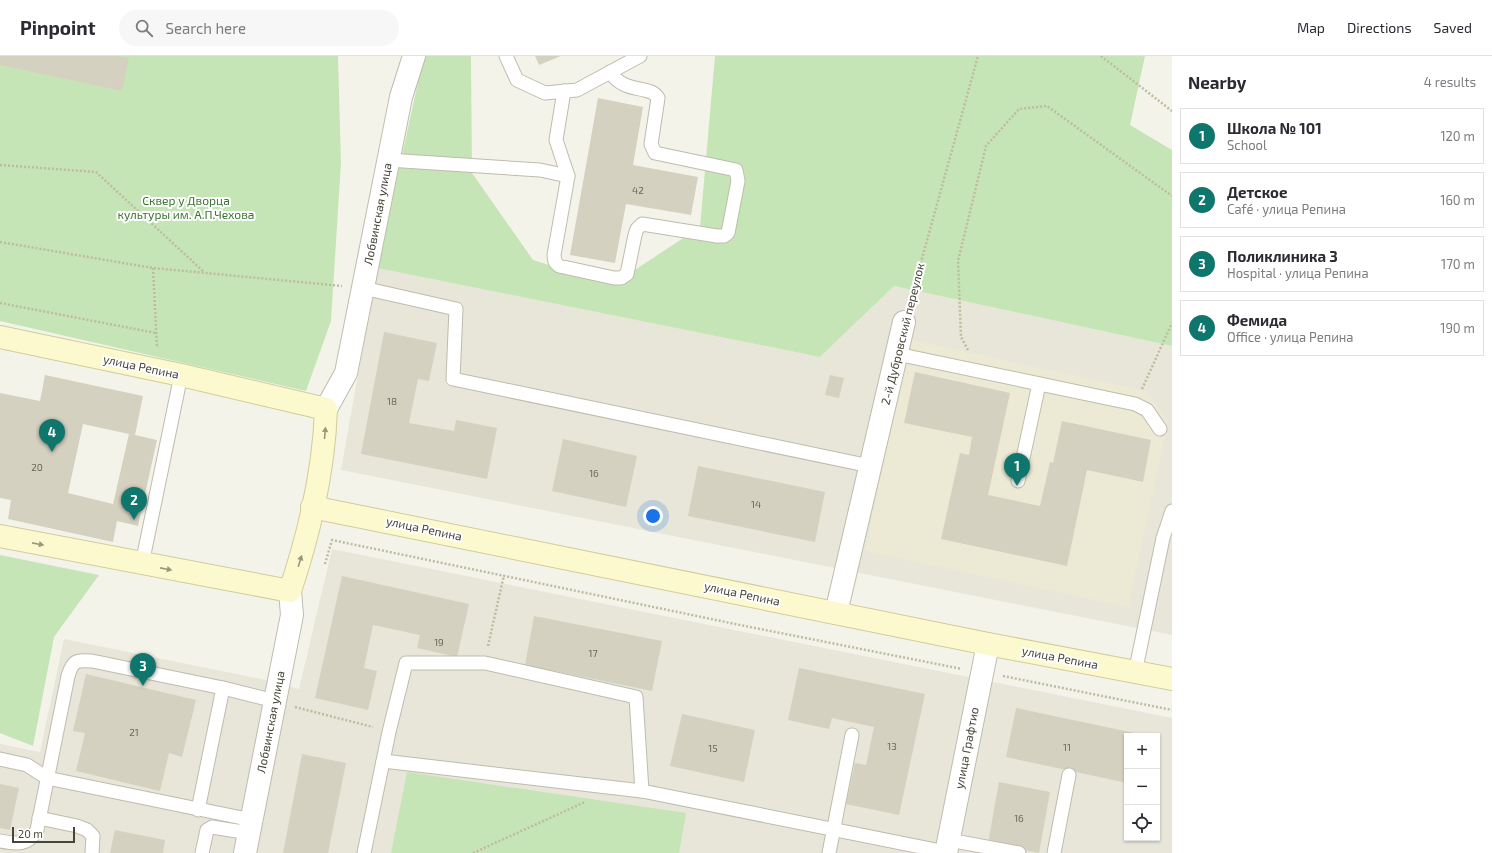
<!DOCTYPE html>
<meta charset="utf-8">
<style>
:root{--surface:#fff;--page:#f7f7f7;--text:#2b2b33;--muted:#7c7c81;--line:#e1e1e2;--accent:#0f766e}
body{margin:0;font-family:"Exo 2",sans-serif;background:var(--page);color:var(--text)}
.controls{position:absolute;right:12px;bottom:12px;display:grid;overflow:hidden;border-radius:0px;box-shadow:0 1px 3px #0004}
.controls button{width:36px;height:36px;display:grid;place-items:center;padding:0;border:0;border-bottom:1px solid var(--line);background:var(--surface);color:var(--text);font:20px sans-serif}
.scale{position:absolute;left:12px;bottom:10px;width:63px;box-sizing:border-box;padding-left:4px;border:2px solid #474539;border-top:0;font-size:11px;line-height:14px;white-space:nowrap;color:#474539;-webkit-text-stroke:3px #fff;paint-order:stroke}
.you{position:absolute;left:653px;top:460px;width:14px;height:14px;margin:-10px;border:3px solid #fff;border-radius:50%;background:#1a73e8;box-shadow:0 0 0 6px #1a73e833}
.badge{display:grid;place-items:center;width:26px;height:26px;border-radius:50%;background:var(--accent);color:#fff;font-size:13px;font-weight:700}
.pin{position:absolute;translate:-50% -33px;filter:drop-shadow(0 1px 2px #0008)}
.pin::after{content:'';position:absolute;top:21px;width:14px;height:12px;background:inherit;clip-path:polygon(0 0,100% 0,50% 100%)}
.list{margin:0;padding:0;list-style:none}
h2{display:flex;justify-content:space-between;align-items:center;height:52px;margin:0;padding:0 16px;font-size:17px}
h2 small{font-size:13px;font-weight:400;color:var(--muted)}
.list li{display:grid;grid-template-columns:26px 1fr auto;gap:12px;align-items:center;box-sizing:border-box;height:56px;margin:0 8px 8px;padding:0 8px;border:1px solid var(--line);border-radius:0px}
.list b{display:block;font-size:15px;white-space:nowrap}
.list p{margin:0;font-size:13px;white-space:nowrap;color:var(--muted)}
.list em{font-size:13px;font-style:normal;color:var(--muted)}
.icon{flex:none;width:22px;height:22px;fill:none;stroke:currentColor;stroke-width:2;stroke-linecap:round;stroke-linejoin:round}
.map{position:relative;flex:none;width:1172px;height:797px;overflow:hidden}
header{display:flex;align-items:center;gap:24px;box-sizing:border-box;height:56px;padding:0 20px;background:var(--surface);border-bottom:1px solid var(--line)}
header strong{font-size:19px}
nav{display:flex;gap:22px;margin-inline-start:auto;font-size:14px}
.search{width:280px;height:36px;background:var(--page);display:flex;align-items:center;gap:10px;box-sizing:border-box;padding:0 14px;border-radius:22px;color:var(--muted);font-size:15px}
main{display:flex}
aside{flex:1;background:var(--surface)}
.map>svg:first-child{display:block}
.residential{fill:#e7e6d9;fill-rule:evenodd}
.education{fill:#ecead5}
.green{fill:#c6e5b6}
.building{fill:#d5d1c0;fill-rule:evenodd}
.lines{fill:none;stroke-linecap:round;stroke-linejoin:round}
.lane-casing{stroke:#bfbcad;stroke-width:15}
.street-casing{stroke:#bfbcad;stroke-width:24}
.secondary-casing{stroke:#d0cd9d;stroke-width:24}
.path{stroke:#bfbb9f;stroke-width:2.5;stroke-dasharray:2 2;stroke-linecap:butt}
.lane{stroke:#fff;stroke-width:13}
.street{stroke:#fff;stroke-width:22}
.secondary{stroke:#fbf9cd;stroke-width:22}
.oneway{fill:#98967c}
.labels{text-anchor:middle;stroke-width:4;stroke-linejoin:round;paint-order:stroke}
.number-label{font-size:10px;fill:#6a685b}
.park-label{font-size:12px;fill:#3b7530;stroke:#fff}
.street-label{font-size:12px;fill:#474539;stroke:#fff}
</style>
<header>
<strong>Pinpoint</strong>
<div class="search"><svg class="icon" aria-label="search" viewBox="0 0 24 24"><circle cx="10" cy="10" r="6"/><path d="M15 15l6 6"/></svg>Search here</div>
<nav><a>Map</a><a>Directions</a><a>Saved</a></nav>
</header>
<main>
<div class="map">
<svg width="1172" height="797" viewBox="0 0 1172 797">
<rect width="100%" height="100%" fill="#f4f3ea"/>
<g class="residential">
<polygon points="377,212 820,301 894,230 1172,290 1172,579 341,414"/>
<path d="M332,493L1172,662V797H0V688L40,696L64,583L271,625L299,633ZM1127,680H1157V782H1127Z"/>
</g>
<polygon class="education" points="910,284 1146,335 1168,365 1128,551 865,495"/>
<g class="green">
<polygon points="0,0 338,0 341,107 331,265 306,335 0,265"/>
<polygon points="426,0 471,0 472,117 533,204 612,229 700,171 715,0 1145,0 1130,69 1172,94 1172,290 894,230 820,301 377,212 423,4"/>
<polygon points="0,499 99,519 54,581 33,690 0,677"/>
<polygon points="407,716 686,757 679,797 391,797"/>
</g>
<g class="building">
<polygon points="0,0 117,0 129,2 122,35 0,9"/>
<polygon points="535,0 561,0 539,9"/>
<polygon points="598,42 643,51 633,109 698,121 691,159 626,148 615,207 570,199"/>
<polygon points="384,276 437,287 429,325 418,323 409,367 454,375 456,364 497,372 487,423 361,398"/>
<polygon points="915,316 1010,337 988,439 1040,450 1050,406 1053,407 1062,365 1151,384 1143,426 1087,414 1067,510 941,483 960,397 969,399 972,381 904,367"/>
<path d="M45,319L143,340L135,379L157,384L138,470L117,465L113,486L8,463L11,444L0,442V337L40,345ZM83,368L129,378L113,448L68,437Z"/>
<polygon points="830,319 844,322 839,342 825,339"/>
<polygon points="563,383 637,400 626,451 552,435"/>
<polygon points="698,410 825,436 815,486 688,460"/>
<polygon points="342,520 469,548 457,601 417,592 420,579 373,569 364,612 377,615 368,654 315,642"/>
<polygon points="534,560 662,585 652,635 525,609"/>
<polygon points="799,612 925,638 899,759 846,748 855,707 866,709 874,671 832,662 829,673 788,664"/>
<polygon points="86,618 196,644 182,701 169,697 160,735 76,715 85,677 73,675"/>
<polygon points="1016,652 1144,679 1127,680 1127,727 1006,701"/>
<polygon points="682,658 755,674 744,726 670,710"/>
<polygon points="302,698 346,707 328,797 283,797"/>
<polygon points="999,726 1050,736 1039,797 988,787"/>
<polygon points="0,728 19,732 10,774 0,772"/>
<polygon points="115,774 165,784 163,797 110,797"/>
</g>
<g class="lines">
<defs>
<g id="lane">
<polyline points="506,0 517,24 545,37 577,34 640,0"/>
<path d="M564,35L556,84L568,120L554,199L555,206L559,210L614,222H621L627,218L635,179L637,173L642,168L717,180H724L728,177L738,125L736,114L655,97L651,88L658,42C650,28 625,39 610,16"/>
<polyline points="388,104 540,114 568,120"/>
<polyline points="363,232 456,253 453,323 870,410"/>
<polyline points="897,298 1135,348 1147,354 1160,373"/>
<polyline points="1018,425 1039,328"/>
<polyline points="142,508 181,319"/>
<polyline points="1135,617 1163,482 1172,455"/>
<polyline points="0,703 27,709 47,722 252,764"/>
<polyline points="383,705 642,735 946,796"/>
<polyline points="198,754 223,632"/>
<polyline points="39,762 77,770 87,774 93,780 92,797"/>
<polyline points="949,784 1019,797"/>
<path d="M0,785C16,788 28,790 37,774L68,620C73,604 76,604 92,605L223,632L275,645"/>
<polyline points="202,797 207,774 212,771 249,777"/>
<polyline points="364,797 389,676 406,607 485,607 636,641 642,735"/>
<polyline points="829,797 852,679"/>
<polyline points="1054,797 1069,719"/>
</g>
<g id="street">
<polyline points="326,353 346,317 401,41 414,0"/>
<polyline points="836,557 904,266"/>
<polyline points="245,797 292,559 290,535"/>
<polyline points="946,797 988,588"/>
</g>
<g id="secondary">
<path d="M0,281L181,319L326,353C324,414 309,478 290,535L0,480"/>
<polyline points="312,451 988,588 1172,623"/>
</g>
</defs>
<use href="#lane" class="lane-casing"/>
<use href="#street" class="street-casing"/>
<use href="#secondary" class="secondary-casing"/>
<g class="path">
<polyline points="1101,0 1172,55"/>
<polyline points="0,109 96,116 204,216"/>
<polyline points="0,186 153,212 342,230"/>
<polyline points="153,212 157,292"/>
<polyline points="910,246 978,0"/>
<polyline points="0,247 156,277"/>
<polyline points="968,294 961,281 958,205 986,90 1019,53 1047,50 1172,140"/>
<polyline points="1142,333 1172,267"/>
<polyline points="325,508 332,484 740,569 962,613"/>
<polyline points="488,590 504,519"/>
<polyline points="1003,620 1172,654"/>
<polyline points="295,651 373,671"/>
<polyline points="473,797 585,746"/>
</g>
<use href="#lane" class="lane"/>
<use href="#street" class="street"/>
<use href="#secondary" class="secondary"/>
</g>
<defs><path id="oneway-solid" d="M-6-.8H1V-3.2L6.5 0L1 3.2V.8H-6Z"/></defs>
<g class="oneway">
<use href="#oneway-solid" transform="translate(325 377) rotate(-85)"/>
<use href="#oneway-solid" transform="translate(38 488) rotate(11)"/>
<use href="#oneway-solid" transform="translate(300 505) rotate(-73)"/>
<use href="#oneway-solid" transform="translate(166 513) rotate(11)"/>
</g>
<g class="labels">
<g class="number-label">
<text x="638" y="138">42</text>
<text x="392" y="349">18</text>
<text x="37" y="415">20</text>
<text x="594" y="421">16</text>
<text x="756" y="452">14</text>
<text x="439" y="590">19</text>
<text x="593" y="601">17</text>
<text x="134" y="680">21</text>
<text x="892" y="694">13</text>
<text x="1067" y="695">11</text>
<text x="713" y="696">15</text>
<text x="1019" y="766">16</text>
</g>
<g class="park-label">
<text x="186" y="149">Сквер у Дворца<tspan x="186" dy="14">культуры им. А.П.Чехова</tspan></text>
</g>
<g class="street-label">
<text transform="translate(378 158) rotate(-79)" y="4">Лобвинская улица</text>
<text transform="translate(903 278) rotate(-76)" y="4">2-й Дубровский переулок</text>
<text transform="translate(141 311) rotate(12)" y="4">улица Репина</text>
<text transform="translate(424 473) rotate(12)" y="4">улица Репина</text>
<text transform="translate(742 538) rotate(12)" y="4">улица Репина</text>
<text transform="translate(1060 602) rotate(11)" y="4">улица Репина</text>
<text transform="translate(271 666) rotate(-79)" y="4">Лобвинская улица</text>
<text transform="translate(967 692) rotate(-79)" y="4">улица Графтио</text>
</g>
</g>
</svg>
<div class="controls">
<button>+</button>
<button>−</button>
<button><svg class="icon" aria-label="locate" viewBox="0 0 24 24"><circle cx="12" cy="12" r="6"/><path d="M12 2v4M12 18v4M2 12h4M18 12h4"/></svg></button>
</div>
<div class="scale">20 m</div>
<div class="you"></div>
<div class="pin badge" style="left:1017px;top:430px">1</div>
<div class="pin badge" style="left:134px;top:464px">2</div>
<div class="pin badge" style="left:143px;top:630px">3</div>
<div class="pin badge" style="left:52px;top:396px">4</div>
</div>
<aside>
<h2>Nearby<small>4 results</small></h2>
<ul class="list">
<li><span class="badge">1</span><div><b>Школа № 101</b><p>School</p></div><em>120 m</em></li>
<li><span class="badge">2</span><div><b>Детское</b><p>Café · улица Репина</p></div><em>160 m</em></li>
<li><span class="badge">3</span><div><b>Поликлиника 3</b><p>Hospital · улица Репина</p></div><em>170 m</em></li>
<li><span class="badge">4</span><div><b>Фемида</b><p>Office · улица Репина</p></div><em>190 m</em></li>
</ul>
</aside>
</main>
